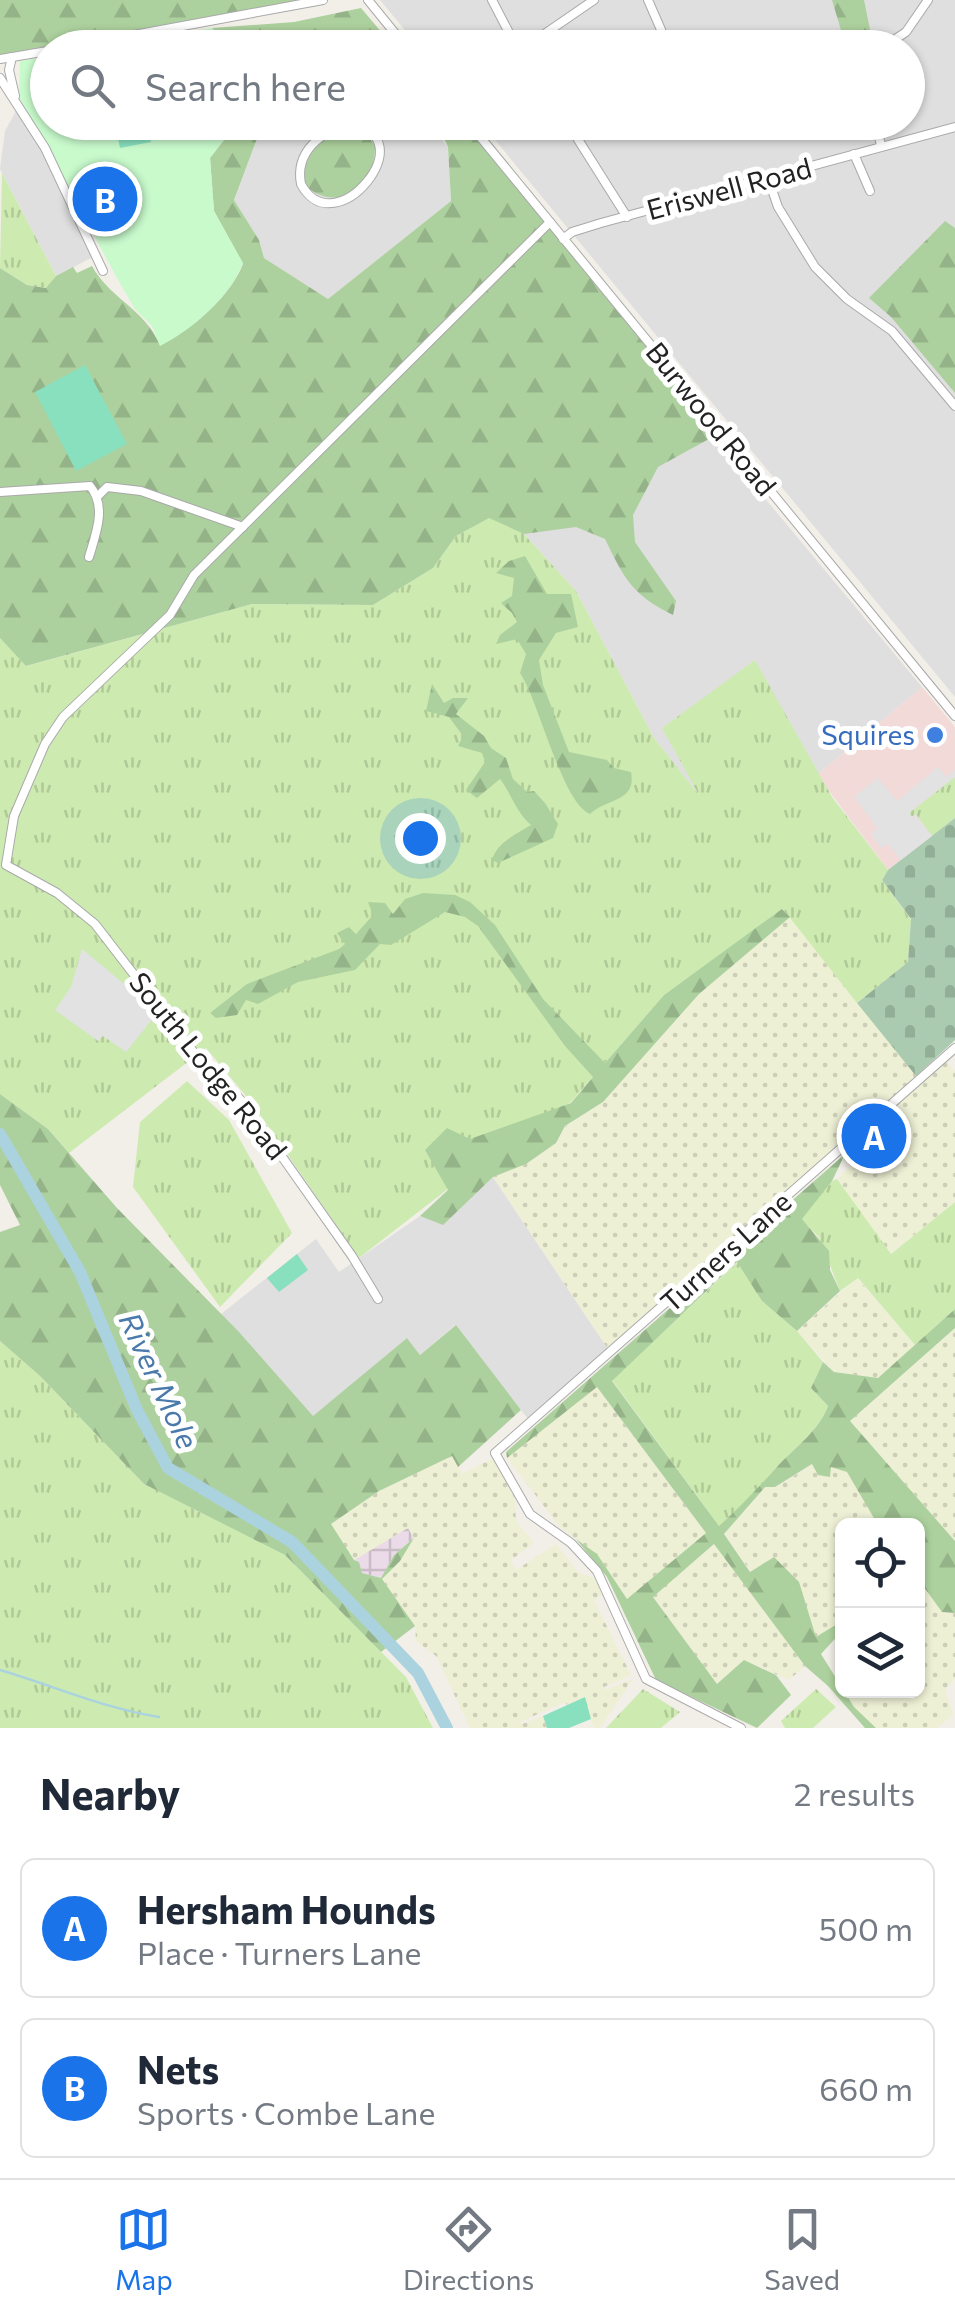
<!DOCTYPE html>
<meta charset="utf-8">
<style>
:root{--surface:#fff;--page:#f6f6f7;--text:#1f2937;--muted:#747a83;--line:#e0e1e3;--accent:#1a73e8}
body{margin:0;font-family:Commissioner,sans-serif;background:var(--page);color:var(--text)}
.controls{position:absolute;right:30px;bottom:30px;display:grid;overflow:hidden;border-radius:15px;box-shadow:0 2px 8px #0004}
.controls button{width:90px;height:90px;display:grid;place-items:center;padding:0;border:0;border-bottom:2px solid var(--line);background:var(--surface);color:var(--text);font:50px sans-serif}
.you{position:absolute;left:420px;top:838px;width:35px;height:35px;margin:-25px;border:8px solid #fff;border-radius:50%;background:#1a73e8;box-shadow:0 0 0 15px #1a73e833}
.badge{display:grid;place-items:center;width:65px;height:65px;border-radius:50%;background:var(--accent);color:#fff;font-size:32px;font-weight:700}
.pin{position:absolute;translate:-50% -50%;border:5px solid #fff;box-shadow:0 2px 10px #0006}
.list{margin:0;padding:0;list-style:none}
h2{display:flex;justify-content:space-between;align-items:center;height:130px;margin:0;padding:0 40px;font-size:42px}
h2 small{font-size:32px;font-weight:400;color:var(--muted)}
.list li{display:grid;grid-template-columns:65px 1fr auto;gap:30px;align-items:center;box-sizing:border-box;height:140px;margin:0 20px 20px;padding:0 20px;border:2px solid var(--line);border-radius:15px}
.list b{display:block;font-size:38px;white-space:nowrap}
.list p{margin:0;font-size:32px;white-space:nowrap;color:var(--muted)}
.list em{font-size:32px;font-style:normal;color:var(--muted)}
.icon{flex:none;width:55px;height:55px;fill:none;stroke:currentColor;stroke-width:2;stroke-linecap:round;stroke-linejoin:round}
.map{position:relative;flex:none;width:955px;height:1728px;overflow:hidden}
.search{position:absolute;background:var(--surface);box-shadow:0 2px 8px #0004;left:30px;right:30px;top:30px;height:110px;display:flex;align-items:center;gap:25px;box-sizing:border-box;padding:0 35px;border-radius:55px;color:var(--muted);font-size:38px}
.sheet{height:450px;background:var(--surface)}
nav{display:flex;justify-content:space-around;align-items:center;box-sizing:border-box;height:140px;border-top:2px solid var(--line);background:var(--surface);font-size:28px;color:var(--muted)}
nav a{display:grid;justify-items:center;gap:5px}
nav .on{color:var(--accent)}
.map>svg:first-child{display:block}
.residential{fill:#e0dfdf}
.commercial{fill:#f2dad9}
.industrial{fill:url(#industrial-grid)}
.farmland{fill:url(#farmland-dots)}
.grass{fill:url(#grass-tufts)}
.forest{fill:url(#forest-firs)}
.cemetery{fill:url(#cemetery-stones)}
.park{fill:#c8facc}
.pitch{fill:#88e0be}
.parking{fill:#e2e2e2}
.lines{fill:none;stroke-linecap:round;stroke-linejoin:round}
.stream{stroke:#aad3df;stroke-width:2.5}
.river{stroke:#aad3df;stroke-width:12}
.minor-casing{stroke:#a9a9a9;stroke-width:10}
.minor{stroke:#fff;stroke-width:8}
.shop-dot{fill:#3f7fe0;stroke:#fff;stroke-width:4}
.labels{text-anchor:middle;stroke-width:10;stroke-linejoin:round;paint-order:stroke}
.street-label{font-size:28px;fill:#222;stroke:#fff}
.shop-label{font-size:28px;fill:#366cbe;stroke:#fff;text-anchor:end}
.water-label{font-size:30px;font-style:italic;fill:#4a7aab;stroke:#fff}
</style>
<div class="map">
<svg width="955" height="1728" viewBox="0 0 955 1728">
<defs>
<pattern id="industrial-grid" width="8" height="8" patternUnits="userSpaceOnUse" patternTransform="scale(2.5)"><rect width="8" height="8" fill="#ebdbe8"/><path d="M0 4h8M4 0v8" fill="none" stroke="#c9bcc7"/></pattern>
<pattern id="farmland-dots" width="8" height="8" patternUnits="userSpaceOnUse" patternTransform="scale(2.5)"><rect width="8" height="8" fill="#eef0d5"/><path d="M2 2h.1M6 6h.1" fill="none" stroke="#ccceb7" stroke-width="1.8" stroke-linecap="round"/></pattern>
<pattern id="grass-tufts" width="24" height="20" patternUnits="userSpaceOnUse" patternTransform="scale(2.5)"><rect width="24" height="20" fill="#cdebb0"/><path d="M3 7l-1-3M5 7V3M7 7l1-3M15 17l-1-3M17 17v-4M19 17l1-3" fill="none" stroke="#b0c997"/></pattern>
<pattern id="forest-firs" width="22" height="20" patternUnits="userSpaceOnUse" patternTransform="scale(2.5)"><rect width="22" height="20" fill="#add19e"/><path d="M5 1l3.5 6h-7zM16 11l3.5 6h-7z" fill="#95b388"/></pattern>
<pattern id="cemetery-stones" width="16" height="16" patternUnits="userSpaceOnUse" patternTransform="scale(2.5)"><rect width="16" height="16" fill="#aacbaf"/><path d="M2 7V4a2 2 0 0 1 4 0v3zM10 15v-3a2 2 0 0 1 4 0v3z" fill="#92ae96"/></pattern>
</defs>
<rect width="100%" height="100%" fill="#f2efe9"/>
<g class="residential">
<polygon points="380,0 955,0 955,697 481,123 908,122 908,48 419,47"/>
<polygon points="16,111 45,155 93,257 56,276 0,169 5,131"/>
<polygon points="252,123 428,123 448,147 451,201 328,299 264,258 259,240 234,200 258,136"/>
<polygon points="713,436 922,687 817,775 705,803 654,738 576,591 524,534"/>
<polygon points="493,1177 608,1349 528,1419 455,1325 420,1355 407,1338 313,1417 221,1314 316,1239 339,1272 420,1216 443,1224"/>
</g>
<polygon class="commercial" points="922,687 955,727 955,818 888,870 817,775"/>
<polygon class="industrial" points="408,1527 414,1538 394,1555 381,1578 362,1573 359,1563 354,1560"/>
<g class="farmland">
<polygon points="790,917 916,1076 608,1349 493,1177 527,1163 556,1143 565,1127 603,1102 699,994"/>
<polygon points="946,1061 955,1071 955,1202 890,1254 837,1179 856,1161 858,1140"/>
<polygon points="857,1278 915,1345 878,1378 834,1372 797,1331"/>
<polygon points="955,1328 955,1541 850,1421"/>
<polygon points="597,1387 706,1533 627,1599 597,1555 560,1527 507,1458"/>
<polygon points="453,1455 462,1474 493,1458 515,1498 516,1521 534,1543 511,1560 516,1570 556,1544 578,1572 596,1579 602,1595 594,1600 631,1675 604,1687 604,1690 633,1679 600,1728 594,1728 584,1698 567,1705 565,1702 520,1722 522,1724 543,1716 547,1728 470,1728 436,1656 416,1641 415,1626 381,1578 414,1539 408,1528 354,1560 330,1524 379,1491"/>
<polygon points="813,1464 818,1475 830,1477 831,1466 848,1472 878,1525 842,1526 842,1621 816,1638 751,1572 724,1534 765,1487 776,1487"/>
<polygon points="715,1544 805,1666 789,1680 744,1660 717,1685 653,1596"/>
<polygon points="918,1579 942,1612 955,1613 955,1679 945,1689 953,1715 937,1728 876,1728 854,1707 844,1691 918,1690"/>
</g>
<g class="grass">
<polygon points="2,173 56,276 47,288 27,285 0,268"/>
<polygon points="489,517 524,534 576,591 654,738 699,795 662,728 755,660 832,797 888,870 882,880 911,920 908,962 857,1003 783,909 664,995 571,1102 533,1123 359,1258 251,1102 206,1048 69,1153 48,1129 0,1094 0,638 27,666 252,604 373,605 433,568 456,536"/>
<polygon points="955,777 955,818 932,836 916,814 911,817 909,813"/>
<polygon points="187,1081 229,1120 292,1233 220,1307 133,1187 140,1122"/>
<polygon points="837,1179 891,1254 955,1202 955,1309 915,1345 858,1278 840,1291 819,1237 801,1219 832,1181"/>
<path d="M738,1262L762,1301L797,1331L823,1362L811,1388L828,1406C819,1431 794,1448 776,1468C758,1489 740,1508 719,1526L612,1380Z"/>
<polygon points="0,1341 40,1376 144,1484 285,1555 406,1677 433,1728 0,1728"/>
<polygon points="643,1689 680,1712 661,1728 606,1728"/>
<polygon points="816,1689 836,1707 813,1728 785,1728 781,1721"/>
</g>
<g class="forest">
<polygon points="0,0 302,0 0,55"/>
<polygon points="832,0 864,0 873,44 846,47"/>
<polygon points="361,8 394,47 359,47 349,42 330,48 229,47 212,28 294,22"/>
<path d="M237,123H252L258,136L234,200L259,240L264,258L328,299L451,201L448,147L437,123H464L718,434L658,467L633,515L635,542L676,601L673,615C632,595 624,578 605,539L576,527L524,534L489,518L456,536L433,568L373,605L252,604L26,666L0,638V268L27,285L46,288L56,276L73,267L77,273L92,266C110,299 144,308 160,345C191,330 230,297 243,264L214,211L210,158Z"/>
<path d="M354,129L367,134L375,147C375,188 334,216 303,183C305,151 321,133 354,129Z"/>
<polygon points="945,221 955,228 955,393 891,317 869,298"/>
<path d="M525,556L547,594H571L578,627L556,633L539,660L543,685L569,752L607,760L614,768L631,772C637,802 607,798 590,814C562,803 539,701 520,673L526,654L517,639L496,644L500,635L517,622L512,613L501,603L512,596L514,578L496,573L509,561Z"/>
<path d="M432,684L444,703L453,698H468L456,714L484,736L491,748L506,758L513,779L527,792L534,791L545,803L558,824L553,838L498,863L492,860C497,842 517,834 531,825C516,812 512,795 500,779L477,798L466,790L485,762L482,753L458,746L463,736L449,717L426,711Z"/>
<polygon points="423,893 455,895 470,902 495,925 543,999 605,1063 664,995 782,909 790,917 699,994 603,1102 565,1126 556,1143 526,1164 493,1177 443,1225 420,1216 448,1190 425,1150 447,1128 470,1139 571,1103 593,1077 565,1046 478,926 465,917 445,912 391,945 380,944 355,970 298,982 258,1004 246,1000 237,1015 216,1018 210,1013 247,984 339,949 345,944 337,933 349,927 356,934 373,915 368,902 385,903 393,914 405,899"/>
<polygon points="0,1094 48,1129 117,1208 239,1332 313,1416 407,1338 420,1355 456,1325 521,1410 458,1467 452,1456 379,1491 331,1524 354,1560 359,1562 362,1573 381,1578 394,1555 414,1538 400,1561 382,1579 415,1626 381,1652 285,1555 144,1484 40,1376 0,1341 0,1232 20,1225 0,1185"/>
<path d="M845,1154L832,1181L802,1219L829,1251L830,1270L840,1291L797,1331L762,1301L737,1262L612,1381L719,1526C740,1507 758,1488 776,1468C794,1448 819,1431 828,1406L811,1388L823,1362L834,1372L878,1378L955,1309V1328L850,1421L955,1541V1613L942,1612L918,1579V1526L878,1525L847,1472L831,1467L830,1477L818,1475L812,1464L775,1487H765L724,1534L750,1572L774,1557L799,1582L816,1637L842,1621V1631L821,1654L854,1707L876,1728H865L828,1686L805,1666L714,1544L653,1597L717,1684L744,1660L776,1675L791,1695L757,1728L656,1680L607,1577L576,1539L597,1554L627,1599L706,1533L597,1387L507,1458L506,1452Z"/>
</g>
<polygon class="cemetery" points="955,818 955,1040 916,1076 857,1003 908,962 911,919 882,880 888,870"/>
<g class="park">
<polygon points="212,28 229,47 99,47"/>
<path d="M47,57L48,122L237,123L210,158L214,211L243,263C230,297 192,330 160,346L152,326L135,309L117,278L19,97L20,61Z"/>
</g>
<g class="pitch">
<polygon points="115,123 147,123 151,142 120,148"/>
<polygon points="85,365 127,444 76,471 35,392"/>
<polygon points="297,1254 308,1270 279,1292 267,1278"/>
<polygon points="585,1697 591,1719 569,1728 547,1728 543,1716"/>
</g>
<g class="parking">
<polygon points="938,767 946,777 955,769 955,777 909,813 912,817 915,814 932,836 901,860 888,844 881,848 871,834 877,828 854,797 878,778 897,801"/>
<polygon points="82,949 158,1012 126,1052 103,1036 98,1041 55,1010 71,987"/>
</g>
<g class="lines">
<path class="stream" d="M0,1670C54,1686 103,1708 159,1717"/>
<polyline class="river" points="0,1134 80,1272 137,1410 168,1468 292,1542 418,1673 447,1728"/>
<defs>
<g id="minor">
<polyline points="368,0 407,48"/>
<polyline points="492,0 517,48"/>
<polyline points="648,0 669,48"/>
<polyline points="64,48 323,0"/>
<polyline points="524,48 594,0"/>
<polyline points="882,48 906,32 928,0"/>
<polyline points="12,57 9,70 15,96"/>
<polyline points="0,59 48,51"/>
<polyline points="0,78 45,148 103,271"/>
<polyline points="468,122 955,716"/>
<polyline points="567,122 627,217"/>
<polyline points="876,122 881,146"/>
<path d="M350,126C427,133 335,248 301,184C295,153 320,130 350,126Z"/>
<polyline points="374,135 390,122"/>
<polyline points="854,154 870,191"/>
<polyline points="768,178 778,207 815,267 847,299 892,331 955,406"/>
<polyline points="563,239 572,232 601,223 955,127"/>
<path d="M0,492L90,486C107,507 96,533 89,557"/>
<polyline points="98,496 107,487 141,491 243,527"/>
<polyline points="378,1299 352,1256 247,1107 228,1086 209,1072 95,924 57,893 6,865 14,816 45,744 63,717 170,615 194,575 550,222"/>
<polyline points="741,1728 646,1679 597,1571 571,1543 530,1514 495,1453 955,1048"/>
</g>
</defs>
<use href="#minor" class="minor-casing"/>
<use href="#minor" class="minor"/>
</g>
<circle class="shop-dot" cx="935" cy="735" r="10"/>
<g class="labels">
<g class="street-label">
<text transform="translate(729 189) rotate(-15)" y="10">Eriswell Road</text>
<text transform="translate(711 419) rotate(51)" y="10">Burwood Road</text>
<text transform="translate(208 1066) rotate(51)" y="10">South Lodge Road</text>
<text transform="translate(726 1252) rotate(-42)" y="10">Turners Lane</text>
</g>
<g class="shop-label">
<text x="915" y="745">Squires</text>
</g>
<g class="water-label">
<text transform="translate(158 1381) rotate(65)" y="10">River Mole</text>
</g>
</g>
</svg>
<div class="controls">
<button><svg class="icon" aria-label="locate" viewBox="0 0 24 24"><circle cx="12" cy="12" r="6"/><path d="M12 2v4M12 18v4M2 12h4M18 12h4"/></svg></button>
<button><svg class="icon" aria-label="layers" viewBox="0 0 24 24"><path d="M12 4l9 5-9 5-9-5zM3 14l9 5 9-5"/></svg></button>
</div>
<div class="you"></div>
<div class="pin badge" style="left:874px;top:1136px">A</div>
<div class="pin badge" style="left:105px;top:199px">B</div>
<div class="search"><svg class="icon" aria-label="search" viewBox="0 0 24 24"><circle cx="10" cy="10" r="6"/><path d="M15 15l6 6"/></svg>Search here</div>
</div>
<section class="sheet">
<h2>Nearby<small>2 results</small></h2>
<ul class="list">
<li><span class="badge">A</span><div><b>Hersham Hounds</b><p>Place · Turners Lane</p></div><em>500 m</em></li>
<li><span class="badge">B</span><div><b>Nets</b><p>Sports · Combe Lane</p></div><em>660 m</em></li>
</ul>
</section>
<nav>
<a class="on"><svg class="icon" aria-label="map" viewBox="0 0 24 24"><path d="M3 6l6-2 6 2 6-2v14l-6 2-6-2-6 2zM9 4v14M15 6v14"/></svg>Map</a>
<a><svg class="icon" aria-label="directions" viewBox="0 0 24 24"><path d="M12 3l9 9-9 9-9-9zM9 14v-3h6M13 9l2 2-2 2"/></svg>Directions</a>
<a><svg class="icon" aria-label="saved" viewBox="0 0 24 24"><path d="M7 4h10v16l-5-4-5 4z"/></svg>Saved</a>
</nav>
